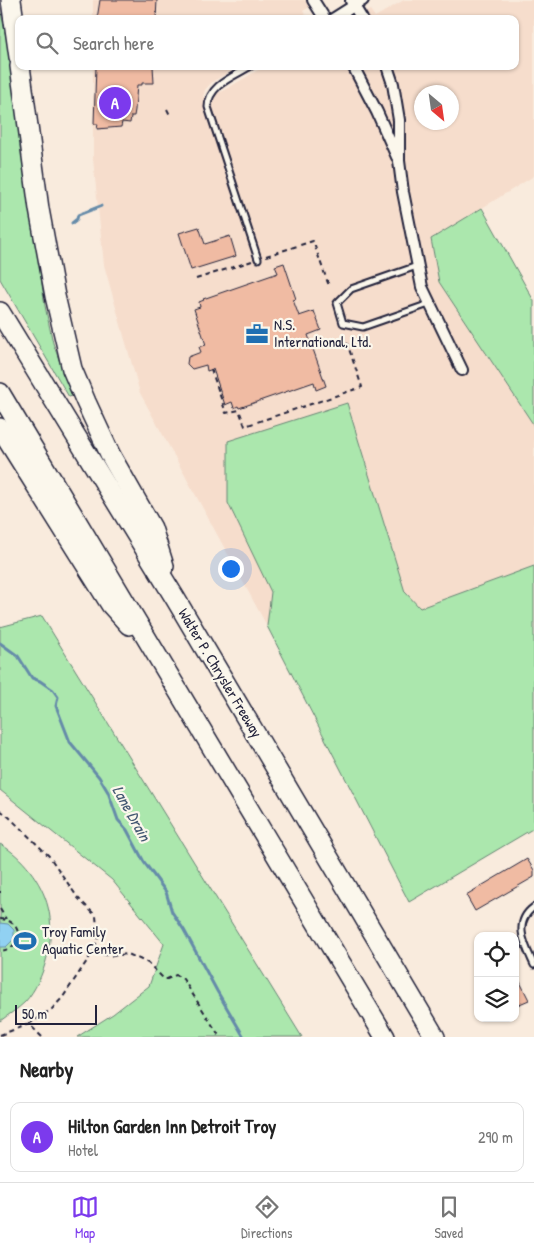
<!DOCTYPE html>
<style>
:root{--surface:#fff;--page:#f2f2f2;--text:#222;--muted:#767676;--line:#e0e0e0;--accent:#7c3aed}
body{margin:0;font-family:"Patrick Hand",sans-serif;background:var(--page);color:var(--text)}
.controls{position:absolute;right:15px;bottom:15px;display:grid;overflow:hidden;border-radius:10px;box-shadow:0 1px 4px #0004}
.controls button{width:45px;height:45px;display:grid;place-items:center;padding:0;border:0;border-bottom:1px solid var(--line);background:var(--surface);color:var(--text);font:25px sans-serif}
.compass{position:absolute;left:414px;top:85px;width:45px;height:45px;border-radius:50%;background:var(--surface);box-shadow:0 1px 4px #0004;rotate:151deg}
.scale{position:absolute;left:15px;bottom:12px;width:82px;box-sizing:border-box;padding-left:5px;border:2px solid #22223b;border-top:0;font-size:14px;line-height:18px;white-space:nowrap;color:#22223b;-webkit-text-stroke:4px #fbf7ec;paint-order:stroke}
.you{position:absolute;left:230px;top:568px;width:18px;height:18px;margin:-12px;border:4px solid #fff;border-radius:50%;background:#1a73e8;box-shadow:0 0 0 8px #1a73e833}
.badge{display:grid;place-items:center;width:32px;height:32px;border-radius:50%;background:var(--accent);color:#fff;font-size:16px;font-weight:700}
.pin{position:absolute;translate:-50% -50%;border:2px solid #fff;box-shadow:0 1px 5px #0006}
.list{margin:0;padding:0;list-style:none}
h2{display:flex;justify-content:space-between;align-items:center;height:65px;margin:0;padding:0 20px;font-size:21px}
h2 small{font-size:16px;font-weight:400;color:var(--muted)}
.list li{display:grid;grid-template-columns:32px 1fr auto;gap:15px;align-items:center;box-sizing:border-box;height:70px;margin:0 10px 10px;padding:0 10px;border:1px solid var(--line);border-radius:10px}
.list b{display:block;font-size:19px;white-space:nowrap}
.list p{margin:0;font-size:16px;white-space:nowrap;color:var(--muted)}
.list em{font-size:16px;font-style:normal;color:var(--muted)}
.icon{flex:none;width:28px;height:28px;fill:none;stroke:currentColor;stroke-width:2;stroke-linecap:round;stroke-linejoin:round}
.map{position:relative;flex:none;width:534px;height:1037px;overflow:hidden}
.search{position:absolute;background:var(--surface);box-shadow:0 1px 4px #0004;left:15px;right:15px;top:15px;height:55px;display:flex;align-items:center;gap:12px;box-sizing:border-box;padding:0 18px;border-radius:10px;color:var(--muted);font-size:19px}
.sheet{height:145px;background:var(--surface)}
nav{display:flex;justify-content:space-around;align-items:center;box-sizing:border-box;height:70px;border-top:1px solid var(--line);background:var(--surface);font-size:14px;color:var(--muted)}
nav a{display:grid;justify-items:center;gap:2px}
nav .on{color:var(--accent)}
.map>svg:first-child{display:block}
.built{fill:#f6ddcc;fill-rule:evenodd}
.green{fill:#abe7ad;stroke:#668474}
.water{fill:#91d1f2;stroke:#658ba9}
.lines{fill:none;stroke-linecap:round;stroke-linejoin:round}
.stream{stroke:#658ba9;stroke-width:3}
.building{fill:#f0bba3;stroke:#22223b}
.service-casing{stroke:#22223b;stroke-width:9}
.minor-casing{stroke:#22223b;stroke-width:14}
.motorway-casing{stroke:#22223b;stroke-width:22}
.path{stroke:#22223b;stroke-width:2;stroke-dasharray:5 4;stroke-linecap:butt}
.service{stroke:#fbf7ec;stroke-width:5}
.minor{stroke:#fbf7ec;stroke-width:10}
.motorway{stroke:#fbf7ec;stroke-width:19}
.labels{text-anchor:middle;stroke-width:4.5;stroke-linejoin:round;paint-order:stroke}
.poi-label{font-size:15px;fill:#22223b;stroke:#fbf7ec;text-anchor:start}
.street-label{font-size:15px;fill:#22223b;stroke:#fbf7ec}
.water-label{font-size:16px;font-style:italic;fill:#435772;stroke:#fbf7ec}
</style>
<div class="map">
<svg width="534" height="1037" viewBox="0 0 534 1037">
<rect width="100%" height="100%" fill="#f9ebdd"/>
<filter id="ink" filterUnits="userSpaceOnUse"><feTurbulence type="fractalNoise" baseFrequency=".02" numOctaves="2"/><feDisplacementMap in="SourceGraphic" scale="10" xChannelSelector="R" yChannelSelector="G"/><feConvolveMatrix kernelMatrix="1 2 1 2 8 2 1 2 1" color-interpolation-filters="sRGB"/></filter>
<g filter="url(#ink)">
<g class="built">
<polygon points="93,0 321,0 303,11 308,19 93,19"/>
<path d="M404,0H534V176L482,208L534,300V828L409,902L267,626L140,393L104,265L93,159V66H239L212,82L205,90L203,97L223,91L265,66H515V19H352L370,10L375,17ZM422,92H452V122H422Z"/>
</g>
<g class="green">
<polygon points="0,8 11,61 45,306 53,343 72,396 69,397 0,279"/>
<polygon points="482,208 534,301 534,428 533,424 439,282 431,239"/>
<polygon points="347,403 405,592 420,608 534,566 534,828 409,902 267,626 271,592 228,503 228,441"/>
<polygon points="42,616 302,1037 77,1037 113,1014 149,986 164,944 112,880 0,790 0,627"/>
<path d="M0,844C22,856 42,882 48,907C56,936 45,980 25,1002C18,1009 8,1015 0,1021Z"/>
</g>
<polygon class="water" points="0,923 8,924 14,930 14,939 6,947 0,947"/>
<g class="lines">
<g class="stream">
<polyline points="72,223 77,219 78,215 101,206"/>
<polyline points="0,643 18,656 32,678 40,681 53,690 58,697 56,706 70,742 99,777 108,792 118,820 127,830 144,862 166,892 172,912 184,930 217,991 244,1037"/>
</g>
</g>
<g class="building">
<polygon points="100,0 157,0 156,19 97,19"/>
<polygon points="96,66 153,66 154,83 142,83 142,85 137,85 135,110 134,116 131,116 130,123 122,122 121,127 97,129 98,124 94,124"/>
<polygon points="199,227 205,244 230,236 236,256 191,270 179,233"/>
<polygon points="284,263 296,299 293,300 299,316 314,311 321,330 308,335 326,386 316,390 314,382 239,408 238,406 234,408 232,402 225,405 213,369 207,371 206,365 192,369 187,364 188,357 201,352 199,347 206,345 194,309 200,307 199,302 204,300 203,299 278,273 275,266"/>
<polygon points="527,859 534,870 534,877 475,911 466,895"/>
<polygon points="515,972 529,1000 515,1006"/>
</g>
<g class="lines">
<defs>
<g id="service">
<path d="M251,66C235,76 208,85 208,107L258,259"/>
<polyline points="417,266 351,289 337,303 343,323 363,327 429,304"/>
<path d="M534,907C512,923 525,945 534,965"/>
</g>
<g id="minor">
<polyline points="313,0 325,19"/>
<polyline points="351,1 362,19"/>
<polyline points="333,19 363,0"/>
<polyline points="353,66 377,112 397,157"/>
<polyline points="387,66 393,84 399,120 399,161 403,192 422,287 462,370"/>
</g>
<g id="motorway">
<polyline points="11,0 19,57"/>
<polyline points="20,66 39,209 55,296 72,369 86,402 111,456 152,528 164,566"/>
<polyline points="0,312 175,598 435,1037"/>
<polyline points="0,393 385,1037"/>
<polyline points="0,428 111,605 129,625"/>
</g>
</defs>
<use href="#service" class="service-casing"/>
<use href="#minor" class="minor-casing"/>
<use href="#motorway" class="motorway-casing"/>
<g class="path">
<polyline points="167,109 170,115"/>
<polyline points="266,256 313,241 329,286"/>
<polyline points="196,279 252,261"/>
<polyline points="211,369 226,413 239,410 245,426 362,387 347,343"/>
<polyline points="0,810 9,817 49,856 78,898 96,916 98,938 93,952"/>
<polyline points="0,891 0,893"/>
<polyline points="0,909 6,919"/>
<path d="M0,919C24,920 24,949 0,951"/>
<polyline points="0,1035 29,1024"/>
<polyline points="42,1037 29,1024 52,1009 63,997 93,952 111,956 128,954 148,963 164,979 167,979 176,975 183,979 220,1037"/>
</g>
<use href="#service" class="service"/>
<use href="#minor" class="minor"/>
<use href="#motorway" class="motorway"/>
</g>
</g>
<defs>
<symbol id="office-bare" viewBox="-9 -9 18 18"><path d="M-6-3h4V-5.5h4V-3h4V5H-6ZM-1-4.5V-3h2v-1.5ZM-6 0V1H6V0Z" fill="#1f6fb2" stroke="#fbf7ec" stroke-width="2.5" paint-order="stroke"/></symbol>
<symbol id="stadium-bare" viewBox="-9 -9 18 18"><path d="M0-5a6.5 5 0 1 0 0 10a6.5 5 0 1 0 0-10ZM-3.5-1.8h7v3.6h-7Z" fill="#1f6fb2" stroke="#fbf7ec" stroke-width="2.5" paint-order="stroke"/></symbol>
</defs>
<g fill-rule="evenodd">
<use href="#office-bare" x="241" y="318" width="32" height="32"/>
<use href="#stadium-bare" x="9" y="925" width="32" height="32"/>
</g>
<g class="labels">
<g class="poi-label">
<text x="274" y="330">N.S.<tspan x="274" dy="17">International, Ltd.</tspan></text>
<text x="42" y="937">Troy Family<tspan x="42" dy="17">Aquatic Center</tspan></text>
</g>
<g class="street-label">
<text transform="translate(220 673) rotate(59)" y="5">Walter P. Chrysler Freeway</text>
</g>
<g class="water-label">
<text transform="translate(132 813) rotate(61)" y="6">Lane Drain</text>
</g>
</g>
</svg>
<div class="controls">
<button><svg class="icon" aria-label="locate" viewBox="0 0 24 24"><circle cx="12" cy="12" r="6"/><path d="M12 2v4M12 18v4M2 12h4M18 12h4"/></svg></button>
<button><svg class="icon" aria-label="layers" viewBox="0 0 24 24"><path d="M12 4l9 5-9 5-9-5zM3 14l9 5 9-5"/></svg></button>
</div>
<svg class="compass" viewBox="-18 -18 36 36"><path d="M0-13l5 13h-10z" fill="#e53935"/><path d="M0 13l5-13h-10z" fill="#767676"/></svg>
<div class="scale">50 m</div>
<div class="you"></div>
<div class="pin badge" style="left:115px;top:103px">A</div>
<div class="search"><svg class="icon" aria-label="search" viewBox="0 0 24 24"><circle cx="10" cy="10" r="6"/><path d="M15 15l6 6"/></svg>Search here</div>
</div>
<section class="sheet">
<h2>Nearby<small></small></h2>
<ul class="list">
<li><span class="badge">A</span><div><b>Hilton Garden Inn Detroit Troy</b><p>Hotel</p></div><em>290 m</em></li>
</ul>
</section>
<nav>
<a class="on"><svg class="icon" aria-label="map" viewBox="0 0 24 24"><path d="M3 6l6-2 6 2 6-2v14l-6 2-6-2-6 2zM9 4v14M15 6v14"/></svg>Map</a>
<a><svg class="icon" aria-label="directions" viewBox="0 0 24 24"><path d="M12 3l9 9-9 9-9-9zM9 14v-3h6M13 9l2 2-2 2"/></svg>Directions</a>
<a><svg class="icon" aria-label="saved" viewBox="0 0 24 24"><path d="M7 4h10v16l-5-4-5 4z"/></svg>Saved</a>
</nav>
